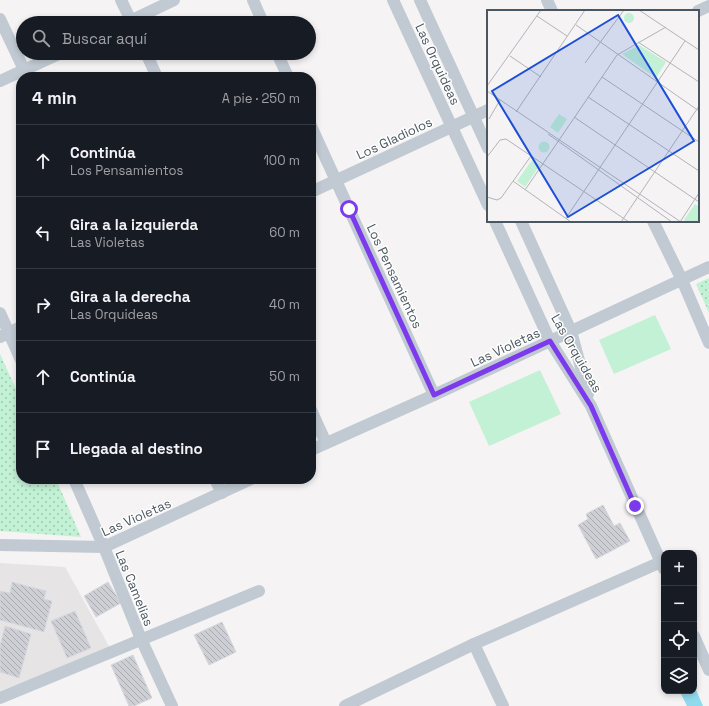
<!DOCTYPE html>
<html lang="es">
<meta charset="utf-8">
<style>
:root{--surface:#171b24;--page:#20242c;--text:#f1f3f6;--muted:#9ea1a6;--line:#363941}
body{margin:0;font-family:"Space Grotesk",sans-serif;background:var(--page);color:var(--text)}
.controls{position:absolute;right:12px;bottom:12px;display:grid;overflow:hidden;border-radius:8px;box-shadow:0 2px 6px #0003}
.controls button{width:36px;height:36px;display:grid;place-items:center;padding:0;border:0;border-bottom:1px solid var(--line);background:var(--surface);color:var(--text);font:20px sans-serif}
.stop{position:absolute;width:12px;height:12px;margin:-9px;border:3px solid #7c3aed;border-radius:50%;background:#fff}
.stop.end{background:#7c3aed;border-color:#fff;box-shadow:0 1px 4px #0008}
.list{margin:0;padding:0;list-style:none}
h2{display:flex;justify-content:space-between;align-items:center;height:52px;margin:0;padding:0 16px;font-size:17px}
h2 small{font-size:13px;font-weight:400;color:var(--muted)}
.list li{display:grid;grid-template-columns:26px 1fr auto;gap:12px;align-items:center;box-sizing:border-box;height:72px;padding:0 16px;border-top:1px solid var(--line)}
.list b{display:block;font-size:15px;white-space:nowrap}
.list p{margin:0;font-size:13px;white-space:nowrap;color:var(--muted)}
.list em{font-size:13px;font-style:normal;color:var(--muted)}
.icon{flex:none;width:22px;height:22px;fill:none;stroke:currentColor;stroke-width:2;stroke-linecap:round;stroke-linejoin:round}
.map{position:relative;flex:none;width:709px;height:706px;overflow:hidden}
.search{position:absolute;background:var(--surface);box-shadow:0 2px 6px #0003;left:16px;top:16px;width:300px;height:44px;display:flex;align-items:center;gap:10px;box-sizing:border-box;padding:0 14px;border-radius:22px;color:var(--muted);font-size:15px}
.panel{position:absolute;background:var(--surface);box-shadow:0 2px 6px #0003;left:16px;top:72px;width:300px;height:412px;border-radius:16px}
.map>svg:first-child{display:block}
.education{fill:#e6e4e5}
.park{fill:url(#park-dots)}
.pitch{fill:#c3f1d5}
.water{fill:#90daee}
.building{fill:url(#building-back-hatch);stroke:#d7d9de}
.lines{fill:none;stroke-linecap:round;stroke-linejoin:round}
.street{stroke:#c1cad2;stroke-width:12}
.route{stroke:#7c3aed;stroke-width:5}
.labels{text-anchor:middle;stroke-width:3;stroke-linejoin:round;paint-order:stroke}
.street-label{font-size:13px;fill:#4a5661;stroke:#fff}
.inset-road{fill:none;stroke:#b1b4b9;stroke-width:1}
.view{fill:#1d4ed8;fill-opacity:0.15;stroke:#1d4ed8;stroke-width:2}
.inset-edge{fill:none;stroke:#4a5661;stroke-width:2}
</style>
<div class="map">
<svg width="709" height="706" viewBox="0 0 709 706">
<defs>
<pattern id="park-dots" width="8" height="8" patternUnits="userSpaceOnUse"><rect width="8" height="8" fill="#c3f1d5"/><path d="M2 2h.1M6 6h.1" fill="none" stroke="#a0c6b0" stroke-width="1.8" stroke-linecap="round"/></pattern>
<pattern id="building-back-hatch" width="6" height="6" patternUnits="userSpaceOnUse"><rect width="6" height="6" fill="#cdcfd5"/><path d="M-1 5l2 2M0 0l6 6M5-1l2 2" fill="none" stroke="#a8abb0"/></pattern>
</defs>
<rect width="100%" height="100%" fill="#f5f3f3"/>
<polygon class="education" points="0,563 65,567 110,648 0,691"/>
<g class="park">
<polygon points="709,278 709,313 696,284"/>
<polygon points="0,354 21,400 21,479 56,479 81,537 0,531"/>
</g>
<g class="pitch">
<polygon points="655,315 671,349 614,374 599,340"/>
<polygon points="540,370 561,414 489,446 469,402"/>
</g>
<polygon class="water" points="694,685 703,706 687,706 680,692 678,691 694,691"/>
<g class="building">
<polygon points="603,505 614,526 620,523 630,541 596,559 578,525 588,519 586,514"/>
<polygon points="12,582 46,591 44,599 52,601 44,632 0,620 0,591 10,593"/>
<polygon points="108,582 121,603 96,617 84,596"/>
<polygon points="75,611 91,648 67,658 51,621"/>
<polygon points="222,622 236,652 209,665 194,635"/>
<polygon points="5,626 31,634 19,678 0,672 0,646"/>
<polygon points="133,655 152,698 134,706 129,706 111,665"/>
</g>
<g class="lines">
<g class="street">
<polyline points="121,0 132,23"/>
<polyline points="253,0 263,23"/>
<polyline points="393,0 488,205"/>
<polyline points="420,0 488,148"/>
<polyline points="547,0 552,11"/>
<polyline points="698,11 709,6"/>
<polyline points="0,19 27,76"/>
<polyline points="126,23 174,0"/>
<polyline points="146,53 157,77"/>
<polyline points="277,53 288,77"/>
<polyline points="0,81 61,53"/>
<polyline points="311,126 434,395"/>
<polyline points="311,192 488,110"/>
<polyline points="495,221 550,341 591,406 664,569"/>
<polyline points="521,221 571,331 588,394"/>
<polyline points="653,221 682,280 709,343"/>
<polyline points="0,313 21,360"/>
<polyline points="0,337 21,327"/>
<polyline points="311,410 326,443"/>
<polyline points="311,450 434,395 709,267"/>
<polyline points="74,479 104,547 141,639 172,706"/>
<polyline points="215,479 222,493"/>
<polyline points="0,545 104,547 251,479"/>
<polyline points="694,636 709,670"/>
<polyline points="474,644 503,706"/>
<polyline points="0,698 259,591"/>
<polyline points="345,706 474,644 661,562"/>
</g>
</g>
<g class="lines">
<polyline class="route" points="349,209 434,395 550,341 591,406 635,506"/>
</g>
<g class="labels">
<g class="street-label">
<text transform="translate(438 64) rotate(65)" y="5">Las Orquideas</text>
<text transform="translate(394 138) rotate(-25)" y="5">Los Gladiolos</text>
<text transform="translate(395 276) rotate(65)" y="5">Los Pensamientos</text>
<text transform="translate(505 347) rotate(-25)" y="5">Las Violetas</text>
<text transform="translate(577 353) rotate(60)" y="5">Las Orquideas</text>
<text transform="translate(136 517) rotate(-24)" y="5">Las Violetas</text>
<text transform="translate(135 588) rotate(68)" y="5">Las Camelias</text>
</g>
</g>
<g transform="translate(487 10)">
<rect width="212" height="212" fill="#f5f3f3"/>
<path d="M152,35L179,52L169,68L135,44ZM45,150L53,155L38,177L30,171ZM208,194L212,197V212H200L197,210Z" fill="#c3f1d5"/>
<path d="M137 8a5 5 0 1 1 10 0a5 5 0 1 1-10 0ZM72,104L80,109L71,123L63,117ZM51.5 137a5.5 5.5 0 1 1 11 0a5.5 5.5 0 1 1-11 0Z" fill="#c3f1d5"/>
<path class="inset-road" d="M152,0L212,40M50,6L80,26M89,15L212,101M151,32L212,72M23,46L54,67M98,53L137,0M115,67L212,132M0,76L54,0M0,81L194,212M101,87L212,161M29,102L98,0M87,107L212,192M2,109L13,90M61,124L185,212M0,147L13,130L19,129L142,212M26,171L84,212M38,180L130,45L179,17M0,187L10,190L14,188L44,146M79,208L198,31M134,212L212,96M193,212L212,183"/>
<path class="view" d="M131,5L207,131L81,207L5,81Z"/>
<rect width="212" height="212" class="inset-edge"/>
</g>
</svg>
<div class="controls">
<button>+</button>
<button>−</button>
<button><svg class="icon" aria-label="locate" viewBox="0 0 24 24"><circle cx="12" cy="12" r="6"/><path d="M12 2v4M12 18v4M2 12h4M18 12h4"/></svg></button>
<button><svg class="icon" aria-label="layers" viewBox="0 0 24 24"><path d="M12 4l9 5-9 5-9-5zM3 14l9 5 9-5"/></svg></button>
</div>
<div class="stop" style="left:349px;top:209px"></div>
<div class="stop end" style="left:635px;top:506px"></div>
<div class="search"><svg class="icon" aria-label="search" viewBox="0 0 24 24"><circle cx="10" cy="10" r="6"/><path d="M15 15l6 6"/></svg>Buscar aquí</div>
<section class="panel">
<h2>4 min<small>A pie · 250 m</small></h2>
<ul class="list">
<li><svg class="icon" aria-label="ahead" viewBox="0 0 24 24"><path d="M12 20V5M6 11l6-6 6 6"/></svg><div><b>Continúa</b><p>Los Pensamientos</p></div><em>100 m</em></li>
<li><svg class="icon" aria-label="left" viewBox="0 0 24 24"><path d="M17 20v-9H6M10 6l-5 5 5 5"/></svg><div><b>Gira a la izquierda</b><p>Las Violetas</p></div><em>60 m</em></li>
<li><svg class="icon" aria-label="right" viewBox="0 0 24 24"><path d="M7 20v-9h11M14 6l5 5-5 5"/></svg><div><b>Gira a la derecha</b><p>Las Orquideas</p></div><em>40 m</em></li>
<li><svg class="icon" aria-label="ahead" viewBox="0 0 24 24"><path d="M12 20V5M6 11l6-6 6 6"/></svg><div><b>Continúa</b></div><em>50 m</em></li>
<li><svg class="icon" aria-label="arrive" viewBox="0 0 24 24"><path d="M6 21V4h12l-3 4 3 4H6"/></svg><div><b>Llegada al destino</b></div></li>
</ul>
</section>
</div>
